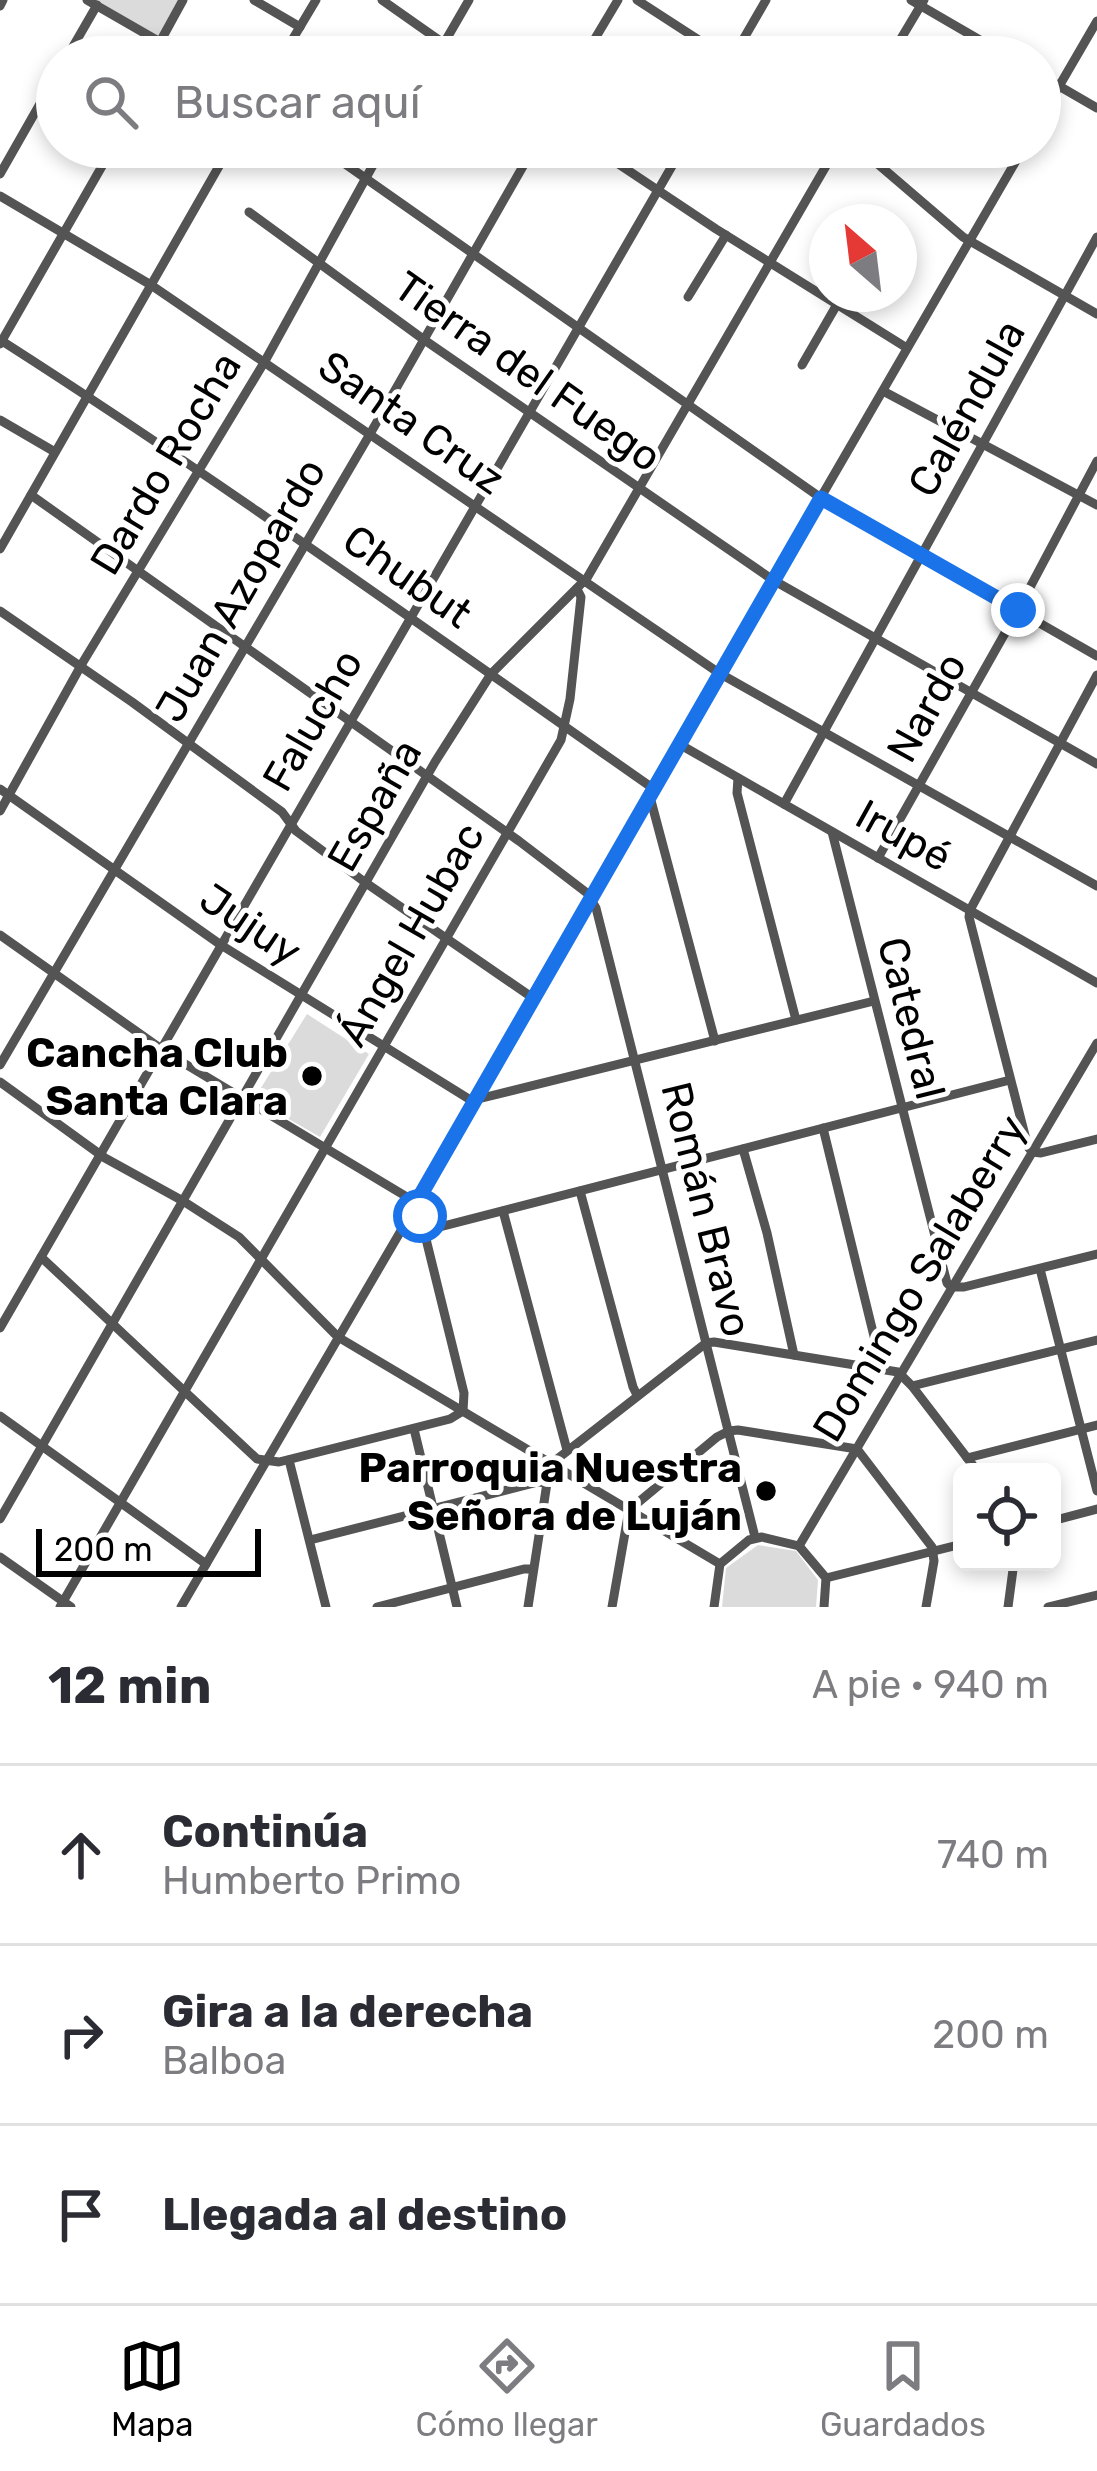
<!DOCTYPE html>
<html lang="es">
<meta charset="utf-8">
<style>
:root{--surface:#fff;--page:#f2f2f3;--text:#2b2b33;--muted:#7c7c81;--line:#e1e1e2;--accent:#000}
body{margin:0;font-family:Rubik,sans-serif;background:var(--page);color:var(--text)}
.controls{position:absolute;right:36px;bottom:36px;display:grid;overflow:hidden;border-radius:18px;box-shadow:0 6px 18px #0003}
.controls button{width:108px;height:108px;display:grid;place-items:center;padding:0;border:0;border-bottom:3px solid var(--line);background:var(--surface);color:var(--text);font:60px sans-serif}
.compass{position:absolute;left:809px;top:204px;width:108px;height:108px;border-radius:50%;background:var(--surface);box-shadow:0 6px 18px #0003;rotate:332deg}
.scale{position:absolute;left:36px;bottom:30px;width:225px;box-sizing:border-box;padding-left:12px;border:6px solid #000;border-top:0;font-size:33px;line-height:42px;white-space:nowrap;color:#000;-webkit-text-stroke:9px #fff;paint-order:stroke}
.stop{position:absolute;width:36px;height:36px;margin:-27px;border:9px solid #1a73e8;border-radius:50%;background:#fff}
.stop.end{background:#1a73e8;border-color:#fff;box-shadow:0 3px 12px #0008}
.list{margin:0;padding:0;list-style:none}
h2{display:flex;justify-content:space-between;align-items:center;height:156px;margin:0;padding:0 48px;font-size:51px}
h2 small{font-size:39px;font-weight:400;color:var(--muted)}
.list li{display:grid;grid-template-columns:78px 1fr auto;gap:36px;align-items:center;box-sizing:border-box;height:180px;padding:0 48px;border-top:3px solid var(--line)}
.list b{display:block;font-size:45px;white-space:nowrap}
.list p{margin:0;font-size:39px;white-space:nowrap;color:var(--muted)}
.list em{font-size:39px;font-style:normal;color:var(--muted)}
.icon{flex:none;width:66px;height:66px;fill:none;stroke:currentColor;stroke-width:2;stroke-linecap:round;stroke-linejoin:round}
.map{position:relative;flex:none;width:1097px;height:1607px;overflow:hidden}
.search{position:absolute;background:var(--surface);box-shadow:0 6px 18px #0003;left:36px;right:36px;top:36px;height:132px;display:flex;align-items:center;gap:30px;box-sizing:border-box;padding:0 42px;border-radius:66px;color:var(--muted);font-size:45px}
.sheet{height:696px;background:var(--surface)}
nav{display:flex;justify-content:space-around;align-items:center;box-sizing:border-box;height:168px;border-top:3px solid var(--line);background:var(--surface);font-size:33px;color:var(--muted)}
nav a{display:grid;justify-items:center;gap:6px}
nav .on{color:var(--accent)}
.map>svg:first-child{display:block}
.green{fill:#dbdbdb}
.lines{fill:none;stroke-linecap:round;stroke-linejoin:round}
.minor{stroke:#545454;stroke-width:9}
.route{stroke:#1a73e8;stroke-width:15}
.poi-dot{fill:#000;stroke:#fff;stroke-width:4.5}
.labels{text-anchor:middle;stroke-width:10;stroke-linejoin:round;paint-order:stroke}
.street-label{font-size:42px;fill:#000;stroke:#fff}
.poi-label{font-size:42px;font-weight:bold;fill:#000;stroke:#fff;text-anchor:end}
</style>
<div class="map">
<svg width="1097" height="1607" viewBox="0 0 1097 1607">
<rect width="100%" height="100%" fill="#fff"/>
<g class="green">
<polygon points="95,0 180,0 159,38"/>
<polygon points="307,1014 369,1054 320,1137 254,1099"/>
<polygon points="758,1545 796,1551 818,1580 816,1607 722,1607 726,1568"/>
</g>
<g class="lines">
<g class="minor">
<polyline points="87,0 186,57"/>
<polyline points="254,0 300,27"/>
<polyline points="382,0 463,57"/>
<polyline points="637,0 725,57"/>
<polyline points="911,0 1009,57"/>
<polyline points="0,6 3,0"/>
<polyline points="160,42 183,0"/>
<polyline points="67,57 97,5"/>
<polyline points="282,57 316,0"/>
<polyline points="436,57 469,0"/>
<polyline points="584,57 618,0"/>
<polyline points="733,57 766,0"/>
<polyline points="890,57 924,0"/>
<polyline points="1040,75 1097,108"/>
<polyline points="1040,119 1097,21"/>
<polyline points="321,147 821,498 1097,656"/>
<polyline points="593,147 716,229 907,348"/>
<polyline points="858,147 963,237 1097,314"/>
<polyline points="0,174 57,74"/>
<polyline points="0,196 151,285 719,673 1097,886"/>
<polyline points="249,212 423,339 773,580 1097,764"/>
<polyline points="688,297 726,235"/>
<path d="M2,341C224,483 438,638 654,789"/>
<polyline points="0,344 113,147"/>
<polyline points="802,365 843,294"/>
<polyline points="883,391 1097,505"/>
<polyline points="0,420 55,452"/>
<polyline points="31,495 519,841 587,893 596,908 755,1537"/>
<polyline points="0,549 230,147"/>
<polyline points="0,611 132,702 282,812 296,831 366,883 533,998"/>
<polyline points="1097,675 970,910 969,917 1028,1147 1032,1152 1041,1153 1097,1139"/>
<polyline points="679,744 1097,983"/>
<polyline points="738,778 737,793 796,1020"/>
<polyline points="0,789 221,945 469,1099 474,1100 874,1001"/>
<polyline points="650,797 715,1041"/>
<polyline points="784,804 1097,237"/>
<polyline points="0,811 83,662 265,361 383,147"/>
<polyline points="832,832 947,1283 951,1287 964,1287 1097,1254"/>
<polyline points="878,858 1018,610 1097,461"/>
<polyline points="0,935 167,1053 417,1203"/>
<polyline points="0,1065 370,434 534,147"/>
<polyline points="0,1082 105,1158 183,1201 239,1237 338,1337 720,1564"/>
<polyline points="823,1128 882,1369"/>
<polyline points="743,1149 767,1233 794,1355"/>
<polyline points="580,1191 633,1387 637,1395"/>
<polyline points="503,1211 567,1450"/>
<polyline points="424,1231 1010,1080"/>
<polyline points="41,1257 257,1459 279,1462 450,1419 463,1411 464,1393 424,1231 420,1216 413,1210"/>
<polyline points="1040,1269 1097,1491"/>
<polyline points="0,1328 683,147"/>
<polyline points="912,1386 1097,1340"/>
<polyline points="0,1416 206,1564"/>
<polyline points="414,1429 457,1607"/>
<polyline points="967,1458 1097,1425"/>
<polyline points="289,1460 326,1607"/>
<polyline points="0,1519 435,762 491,674 587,578 837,147"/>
<polyline points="1052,1521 1097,1509"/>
<polyline points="310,1540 538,1482 547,1483"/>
<polyline points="799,1546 1097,1043"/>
<polyline points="0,1557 71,1607"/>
<polyline points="826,1578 962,1544"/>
<polyline points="60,1607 561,740 570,699 581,597 577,589"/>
<polyline points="181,1607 416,1205 719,673 1024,147"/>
<polyline points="377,1607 524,1569 533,1569"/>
<polyline points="528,1607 547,1483 552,1463 706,1343 714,1342 898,1372 912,1386 978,1472"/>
<polyline points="612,1607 629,1510 717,1437 729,1431 738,1430 857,1449 932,1547 934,1561 926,1607"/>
<polyline points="714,1607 720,1564 749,1540 762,1537 799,1546 826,1578 824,1607"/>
<polyline points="1008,1607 1014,1562"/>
<polyline points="1048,1607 1097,1595"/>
</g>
</g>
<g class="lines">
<polyline class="route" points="420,1216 412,1210 821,498 1018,610"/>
</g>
<g class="poi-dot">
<circle cx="312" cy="1076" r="12"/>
<circle cx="766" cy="1491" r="12"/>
</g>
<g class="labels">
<g class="street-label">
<text transform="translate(528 371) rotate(35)" y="15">Tierra del Fuego</text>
<text transform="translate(966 408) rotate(-61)" y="15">Caléndula</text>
<text transform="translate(412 422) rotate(35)" y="15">Santa Cruz</text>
<text transform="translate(165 463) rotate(-59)" y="15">Dardo Rocha</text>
<text transform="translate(408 576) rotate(35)" y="15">Chubut</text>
<text transform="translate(240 590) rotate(-60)" y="15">Juan Azopardo</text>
<text transform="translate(926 707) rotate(-61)" y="15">Nardo</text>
<text transform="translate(312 720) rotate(-60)" y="15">Falucho</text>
<text transform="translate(374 805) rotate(-60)" y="15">España</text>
<text transform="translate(904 835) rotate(29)" y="15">Irupé</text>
<text transform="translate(251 924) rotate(34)" y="15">Jujuy</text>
<text transform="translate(410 934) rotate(-60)" y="15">Ángel Hubac</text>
<text transform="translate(912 1018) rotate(76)" y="15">Catedral</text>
<text transform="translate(707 1209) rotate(76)" y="15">Román Bravo</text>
<text transform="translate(919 1278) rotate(-59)" y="15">Domingo Salaberry</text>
</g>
<g class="poi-label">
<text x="288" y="1067">Cancha Club<tspan x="288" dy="48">Santa Clara</tspan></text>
<text x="742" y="1482">Parroquia Nuestra<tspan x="742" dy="48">Señora de Luján</tspan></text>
</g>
</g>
</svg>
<div class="controls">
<button><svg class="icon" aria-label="locate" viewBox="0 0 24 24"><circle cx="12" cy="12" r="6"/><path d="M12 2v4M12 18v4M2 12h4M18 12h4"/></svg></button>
</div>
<svg class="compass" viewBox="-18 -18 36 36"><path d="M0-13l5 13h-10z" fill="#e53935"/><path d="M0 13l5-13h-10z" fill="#7c7c81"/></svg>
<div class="scale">200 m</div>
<div class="stop" style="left:420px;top:1216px"></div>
<div class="stop end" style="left:1018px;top:610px"></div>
<div class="search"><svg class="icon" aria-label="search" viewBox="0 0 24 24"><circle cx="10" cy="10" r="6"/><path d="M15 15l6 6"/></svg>Buscar aquí</div>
</div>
<section class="sheet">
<h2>12 min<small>A pie · 940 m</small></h2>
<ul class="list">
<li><svg class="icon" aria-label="ahead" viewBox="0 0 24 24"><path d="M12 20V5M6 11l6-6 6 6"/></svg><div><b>Continúa</b><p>Humberto Primo</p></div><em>740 m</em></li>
<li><svg class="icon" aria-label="right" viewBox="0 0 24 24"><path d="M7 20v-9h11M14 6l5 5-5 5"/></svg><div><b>Gira a la derecha</b><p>Balboa</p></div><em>200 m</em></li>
<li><svg class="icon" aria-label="arrive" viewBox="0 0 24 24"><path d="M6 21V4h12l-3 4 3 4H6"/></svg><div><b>Llegada al destino</b></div></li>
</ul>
</section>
<nav>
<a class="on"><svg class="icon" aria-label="map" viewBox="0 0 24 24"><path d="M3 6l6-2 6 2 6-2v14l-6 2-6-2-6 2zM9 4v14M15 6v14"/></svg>Mapa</a>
<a><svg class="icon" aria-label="directions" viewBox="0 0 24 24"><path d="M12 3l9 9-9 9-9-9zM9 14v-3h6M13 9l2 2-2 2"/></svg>Cómo llegar</a>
<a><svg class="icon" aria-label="saved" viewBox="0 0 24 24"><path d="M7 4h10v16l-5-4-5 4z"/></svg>Guardados</a>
</nav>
